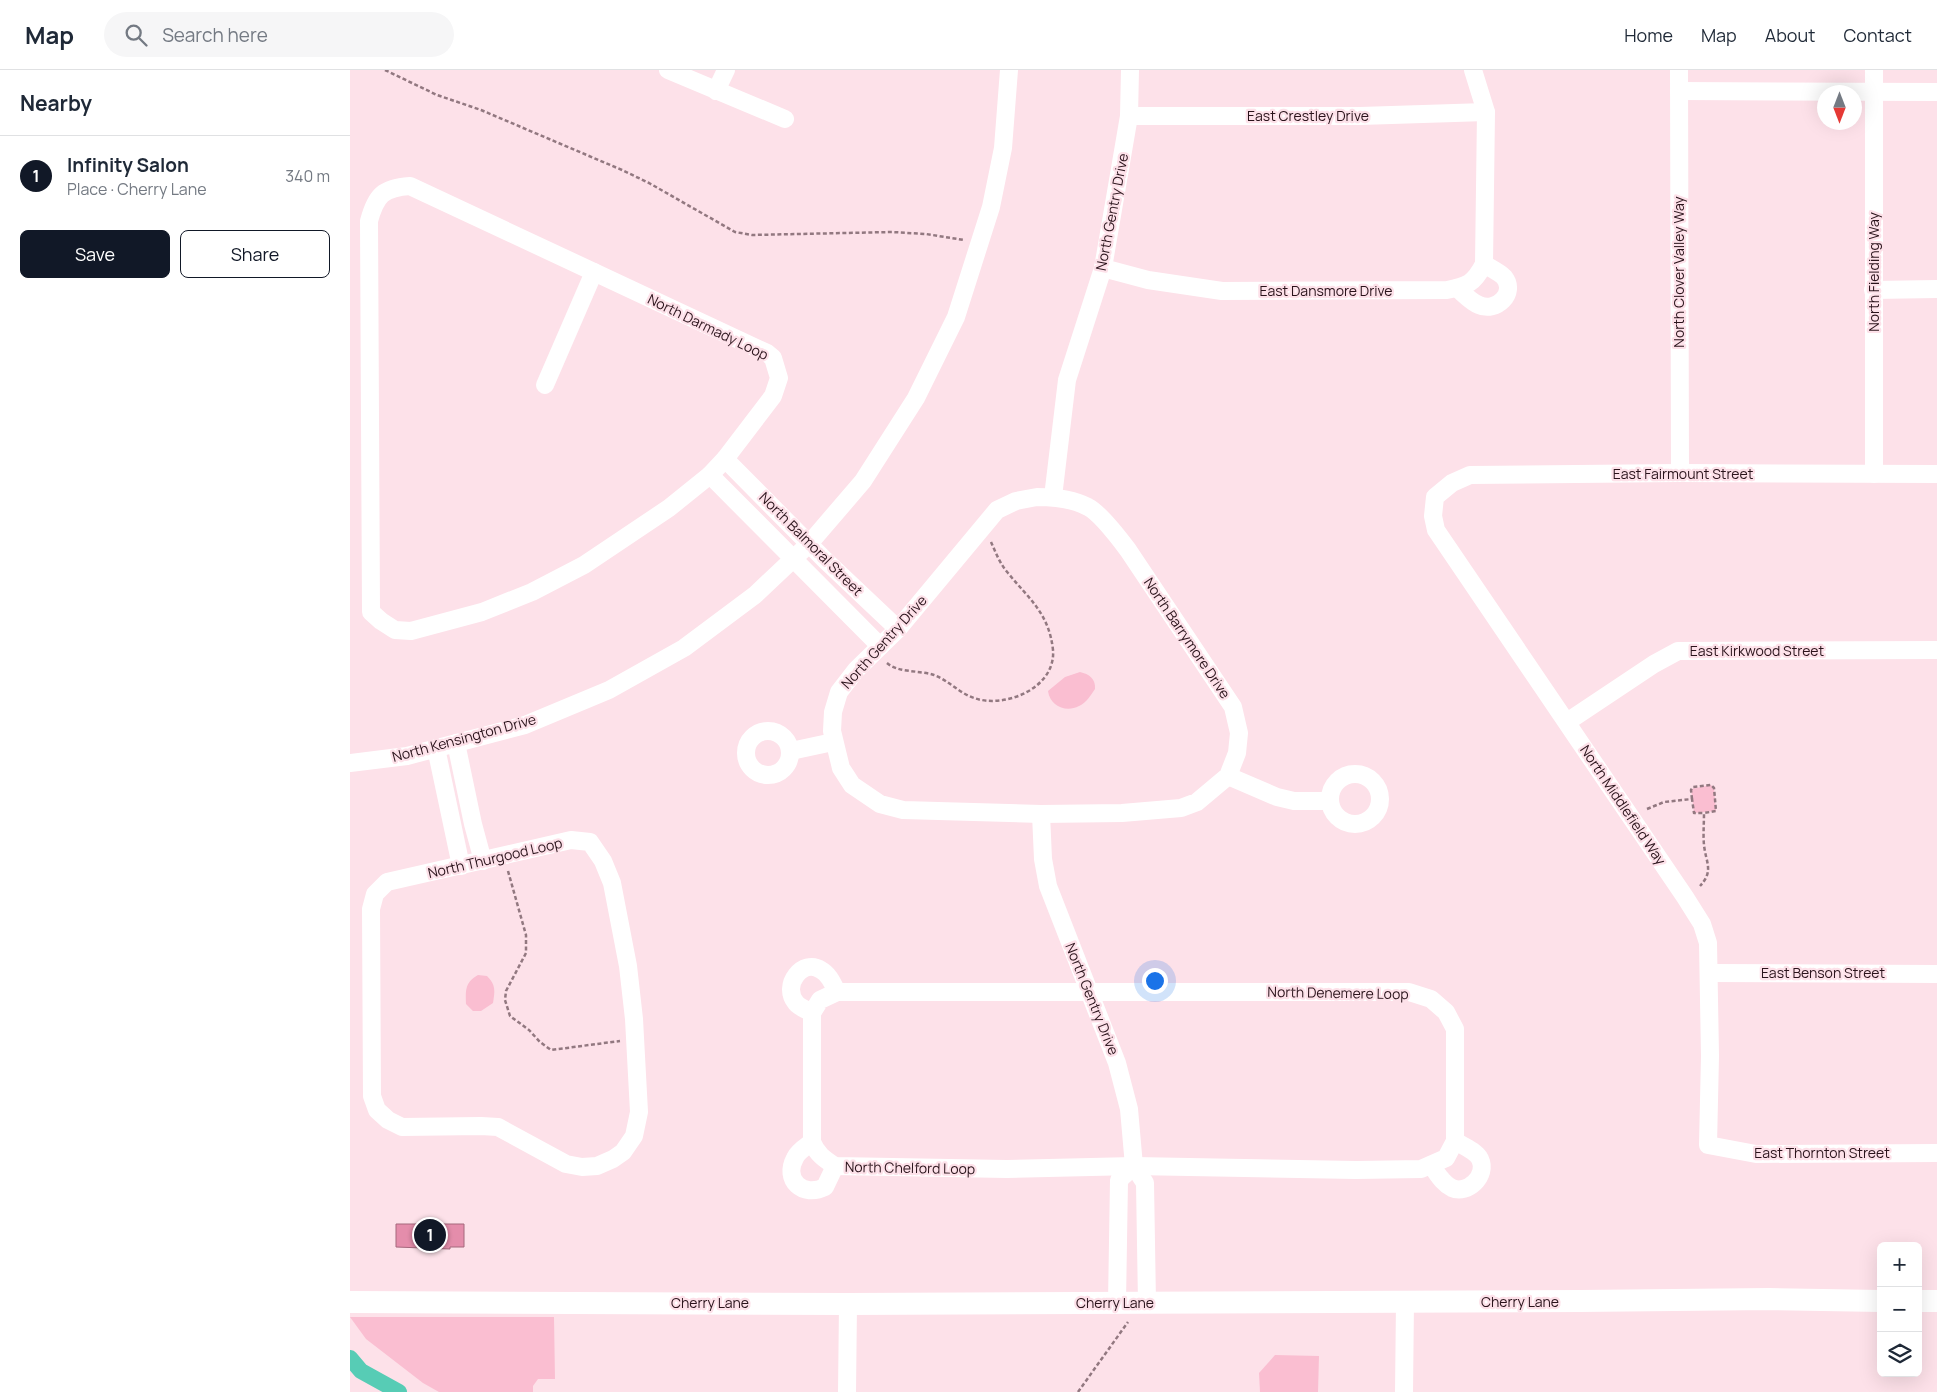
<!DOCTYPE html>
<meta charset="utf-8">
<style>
:root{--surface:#fff;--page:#f6f6f7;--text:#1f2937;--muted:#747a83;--line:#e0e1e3;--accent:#111827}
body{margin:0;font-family:Manrope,sans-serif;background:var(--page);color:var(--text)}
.controls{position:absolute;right:15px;bottom:15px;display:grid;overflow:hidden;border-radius:8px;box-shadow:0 5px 20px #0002}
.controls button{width:45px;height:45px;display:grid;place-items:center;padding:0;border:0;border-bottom:1px solid var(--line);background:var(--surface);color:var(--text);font:25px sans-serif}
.compass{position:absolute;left:1467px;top:15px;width:45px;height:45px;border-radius:50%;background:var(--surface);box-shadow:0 5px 20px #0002;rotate:180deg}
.you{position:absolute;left:804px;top:910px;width:18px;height:18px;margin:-12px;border:4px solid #fff;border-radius:50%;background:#1a73e8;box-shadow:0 0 0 8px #1a73e833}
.badge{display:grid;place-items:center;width:32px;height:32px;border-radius:50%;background:var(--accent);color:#fff;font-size:16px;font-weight:700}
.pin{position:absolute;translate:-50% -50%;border:2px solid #fff;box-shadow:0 1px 5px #0006}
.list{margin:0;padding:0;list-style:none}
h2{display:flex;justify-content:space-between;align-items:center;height:65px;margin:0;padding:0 20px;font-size:21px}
h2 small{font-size:16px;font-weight:400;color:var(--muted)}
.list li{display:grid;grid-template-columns:32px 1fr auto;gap:15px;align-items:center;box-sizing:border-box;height:80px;padding:0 20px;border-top:1px solid var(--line)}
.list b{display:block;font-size:19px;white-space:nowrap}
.list p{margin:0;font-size:16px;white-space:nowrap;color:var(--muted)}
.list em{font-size:16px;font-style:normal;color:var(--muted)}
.actions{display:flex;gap:10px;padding:15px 20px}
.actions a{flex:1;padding:11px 0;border:1px solid var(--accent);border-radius:8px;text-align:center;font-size:18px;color:var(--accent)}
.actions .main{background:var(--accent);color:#fff}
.icon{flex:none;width:28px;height:28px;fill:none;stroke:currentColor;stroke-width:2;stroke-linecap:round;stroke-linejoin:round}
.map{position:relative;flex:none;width:1587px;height:1322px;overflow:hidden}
header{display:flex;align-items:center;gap:30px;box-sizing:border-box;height:70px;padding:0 25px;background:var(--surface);border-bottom:1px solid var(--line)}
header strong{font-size:24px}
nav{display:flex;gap:28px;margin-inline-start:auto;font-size:18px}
.search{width:350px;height:45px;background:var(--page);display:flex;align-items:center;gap:12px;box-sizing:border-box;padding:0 18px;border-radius:28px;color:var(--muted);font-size:19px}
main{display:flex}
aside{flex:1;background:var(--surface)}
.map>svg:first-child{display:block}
.green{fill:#fabed1}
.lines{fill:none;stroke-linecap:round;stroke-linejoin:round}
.canal{stroke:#57ccb5;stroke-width:16}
.building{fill:#e48dab;stroke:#a5687d}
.path{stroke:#927880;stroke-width:2.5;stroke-dasharray:4 2.5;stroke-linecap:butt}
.minor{stroke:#fff;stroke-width:18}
.major{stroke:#fff;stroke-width:22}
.labels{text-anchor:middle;stroke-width:4.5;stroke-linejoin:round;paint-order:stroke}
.street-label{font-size:14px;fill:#2a131b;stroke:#fde1e9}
</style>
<header>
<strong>Map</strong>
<div class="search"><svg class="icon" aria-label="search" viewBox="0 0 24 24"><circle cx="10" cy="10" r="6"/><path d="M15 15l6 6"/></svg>Search here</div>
<nav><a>Home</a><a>Map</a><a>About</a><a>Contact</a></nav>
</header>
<main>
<aside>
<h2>Nearby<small></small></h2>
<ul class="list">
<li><span class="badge">1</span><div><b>Infinity Salon</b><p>Place · Cherry Lane</p></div><em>340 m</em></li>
</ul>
<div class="actions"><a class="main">Save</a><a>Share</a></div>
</aside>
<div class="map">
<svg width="1587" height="1322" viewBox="0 0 1587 1322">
<rect width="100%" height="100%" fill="#fde1e9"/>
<g class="green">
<path d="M730,602C739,604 746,609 745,619C741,625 736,633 729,636C716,643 700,636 698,621L715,607Z"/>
<polygon points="1361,715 1364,718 1366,741 1344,743 1341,719"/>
<path d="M128,905L137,906C146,915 145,921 143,933L131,941H123L116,934C116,921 114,913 128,905Z"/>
<polygon points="0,1247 204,1247 205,1309 188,1309 183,1316 183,1322 89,1322 73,1313 16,1269"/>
<polygon points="925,1285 969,1286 968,1322 910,1322 909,1303"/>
</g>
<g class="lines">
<polyline class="canal" points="0,1288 11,1301 49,1322"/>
</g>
<polygon class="building" points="46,1154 114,1154 114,1177 100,1177 100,1179 46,1177"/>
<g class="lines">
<g class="path">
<polyline points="35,0 87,25 131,40 272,100 299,113 385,162 402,165 542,162 576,164 614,170"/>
<path d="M537,593C548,603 569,600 584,605C598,610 609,623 624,628C655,639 706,618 703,580C699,543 679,529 658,503C650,494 646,483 641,472"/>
<path d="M1342,729L1341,720L1343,717L1361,715L1364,718L1366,741L1354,743C1354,754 1353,765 1354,775C1356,793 1364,801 1350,816"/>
<polyline points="1297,739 1314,732 1342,729 1344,743 1354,743"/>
<polyline points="158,801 176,865 176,883 156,921 155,930 160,946 179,960 190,972 201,980 270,971"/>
<polyline points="728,1322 778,1252"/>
</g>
<g class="minor">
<polyline points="318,0 435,49"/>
<polyline points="1329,0 1330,403"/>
<polyline points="1524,0 1524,404"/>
<polyline points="366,21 376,0"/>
<polyline points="1329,21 1587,22"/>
<polyline points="779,46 1010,46 1136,42"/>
<path d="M60,116L417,283L423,288L429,308L423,326L375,389L360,405L319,438L234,495L182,522L132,542L61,561L45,560L31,551L21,542L19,151C26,125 33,118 60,116Z"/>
<path d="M753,198L798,210L872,221L1097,220C1118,216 1124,213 1134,194L1136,42L1123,0"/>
<path d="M1107,218C1114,224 1121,232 1129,235C1146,243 1167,223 1154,207C1149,202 1140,198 1134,194"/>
<polyline points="1523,220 1587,219"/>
<polyline points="195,315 244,202"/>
<polyline points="375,389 475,490 548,559"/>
<polyline points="1587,404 1330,403 1120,405 1102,413 1085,427 1083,446 1086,460 1335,827 1352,854 1358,873 1360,986 1358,1075 1406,1084 1587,1083"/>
<polyline points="360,405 530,576"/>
<path d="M687,427C704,427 723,429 738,437C750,443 769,468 778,480L883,637L889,663L887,683L878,706L847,732L831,738L772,743L691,744L553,740L530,734L502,715L491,698L482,661L483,642L489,622L506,600L548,559L647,440L666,431Z"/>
<polyline points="703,427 717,310 753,198 779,46 780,0"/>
<polyline points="1217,652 1304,594 1328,581 1587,580"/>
<circle cx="418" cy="683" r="22"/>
<polyline points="106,673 123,754 133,791"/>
<polyline points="86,678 111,796"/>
<polyline points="441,681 483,672"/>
<polyline points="0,693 57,686 175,655 259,620 334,578 405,525 459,474 513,411 566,328 606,247 641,137 653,78 659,0"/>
<circle cx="1005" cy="729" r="25"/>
<polyline points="878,706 927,727 944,731 980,731"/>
<polyline points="691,744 693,789 698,816 767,993 779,1039 784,1096 795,1113 797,1233"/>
<polygon points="221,770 240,772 253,791 262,813 278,896 284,949 289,1042 284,1066 273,1082 263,1089 247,1096 232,1097 216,1094 148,1057 131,1056 52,1057 38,1050 27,1040 22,1026 21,839 25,824 37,812"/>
<polyline points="1359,903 1587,904"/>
<path d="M487,922H1059L1081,929L1096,942L1105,959V1071L1096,1088L1071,1099L1006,1100L784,1096L657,1099L485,1096C474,1089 467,1084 462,1072V943L470,930Z"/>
<path d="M462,943C457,940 449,937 446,933C431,915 453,888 471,900C479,904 483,914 487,922"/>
<path d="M462,1072C457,1076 448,1081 445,1088C433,1110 453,1128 475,1117L485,1096"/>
<path d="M1081,1095C1087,1103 1092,1113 1102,1118C1117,1125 1138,1106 1130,1089C1126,1081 1113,1076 1105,1071"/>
<polyline points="767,1233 769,1110 784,1096"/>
<polyline points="497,1322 498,1234"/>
<polyline points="1054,1322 1055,1232"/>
</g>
<g class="major">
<polyline points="1568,1231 1587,1231"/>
<polyline points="0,1232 498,1234 1230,1231 1419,1229 1531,1231"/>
</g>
</g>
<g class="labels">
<g class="street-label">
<text x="958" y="51">East Crestley Drive</text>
<text transform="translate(762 142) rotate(-79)" y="5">North Gentry Drive</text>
<text transform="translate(1329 202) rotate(-90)" y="5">North Clover Valley Way</text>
<text transform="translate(1524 202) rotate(-90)" y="5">North Fielding Way</text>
<text x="976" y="226">East Dansmore Drive</text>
<text transform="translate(358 257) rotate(26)" y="5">North Darmady Loop</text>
<text x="1333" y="409">East Fairmount Street</text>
<text transform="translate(461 474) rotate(45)" y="5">North Balmoral Street</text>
<text transform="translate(837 568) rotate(56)" y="5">North Barrymore Drive</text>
<text transform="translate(534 572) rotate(-48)" y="5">North Gentry Drive</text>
<text x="1407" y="586">East Kirkwood Street</text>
<text transform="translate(114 668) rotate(-15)" y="5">North Kensington Drive</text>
<text transform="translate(1273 735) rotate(56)" y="5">North Middlefield Way</text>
<text transform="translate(145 788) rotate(-13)" y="5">North Thurgood Loop</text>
<text x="1473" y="908">East Benson Street</text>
<text transform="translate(988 923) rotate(1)" y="5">North Denemere Loop</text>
<text transform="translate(742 929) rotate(68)" y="5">North Gentry Drive</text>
<text x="1472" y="1088">East Thornton Street</text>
<text transform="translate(560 1098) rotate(1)" y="5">North Chelford Loop</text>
<text x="1170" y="1237">Cherry Lane</text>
<text x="360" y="1238">Cherry Lane</text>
<text x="765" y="1238">Cherry Lane</text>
</g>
</g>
</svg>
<div class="controls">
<button>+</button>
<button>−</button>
<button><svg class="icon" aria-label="layers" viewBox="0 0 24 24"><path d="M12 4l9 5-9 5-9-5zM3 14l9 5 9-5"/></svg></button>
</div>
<svg class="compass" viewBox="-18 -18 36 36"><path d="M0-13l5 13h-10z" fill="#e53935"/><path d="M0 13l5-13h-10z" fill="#747a83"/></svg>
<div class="you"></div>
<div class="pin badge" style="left:80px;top:1165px">1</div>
</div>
</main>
